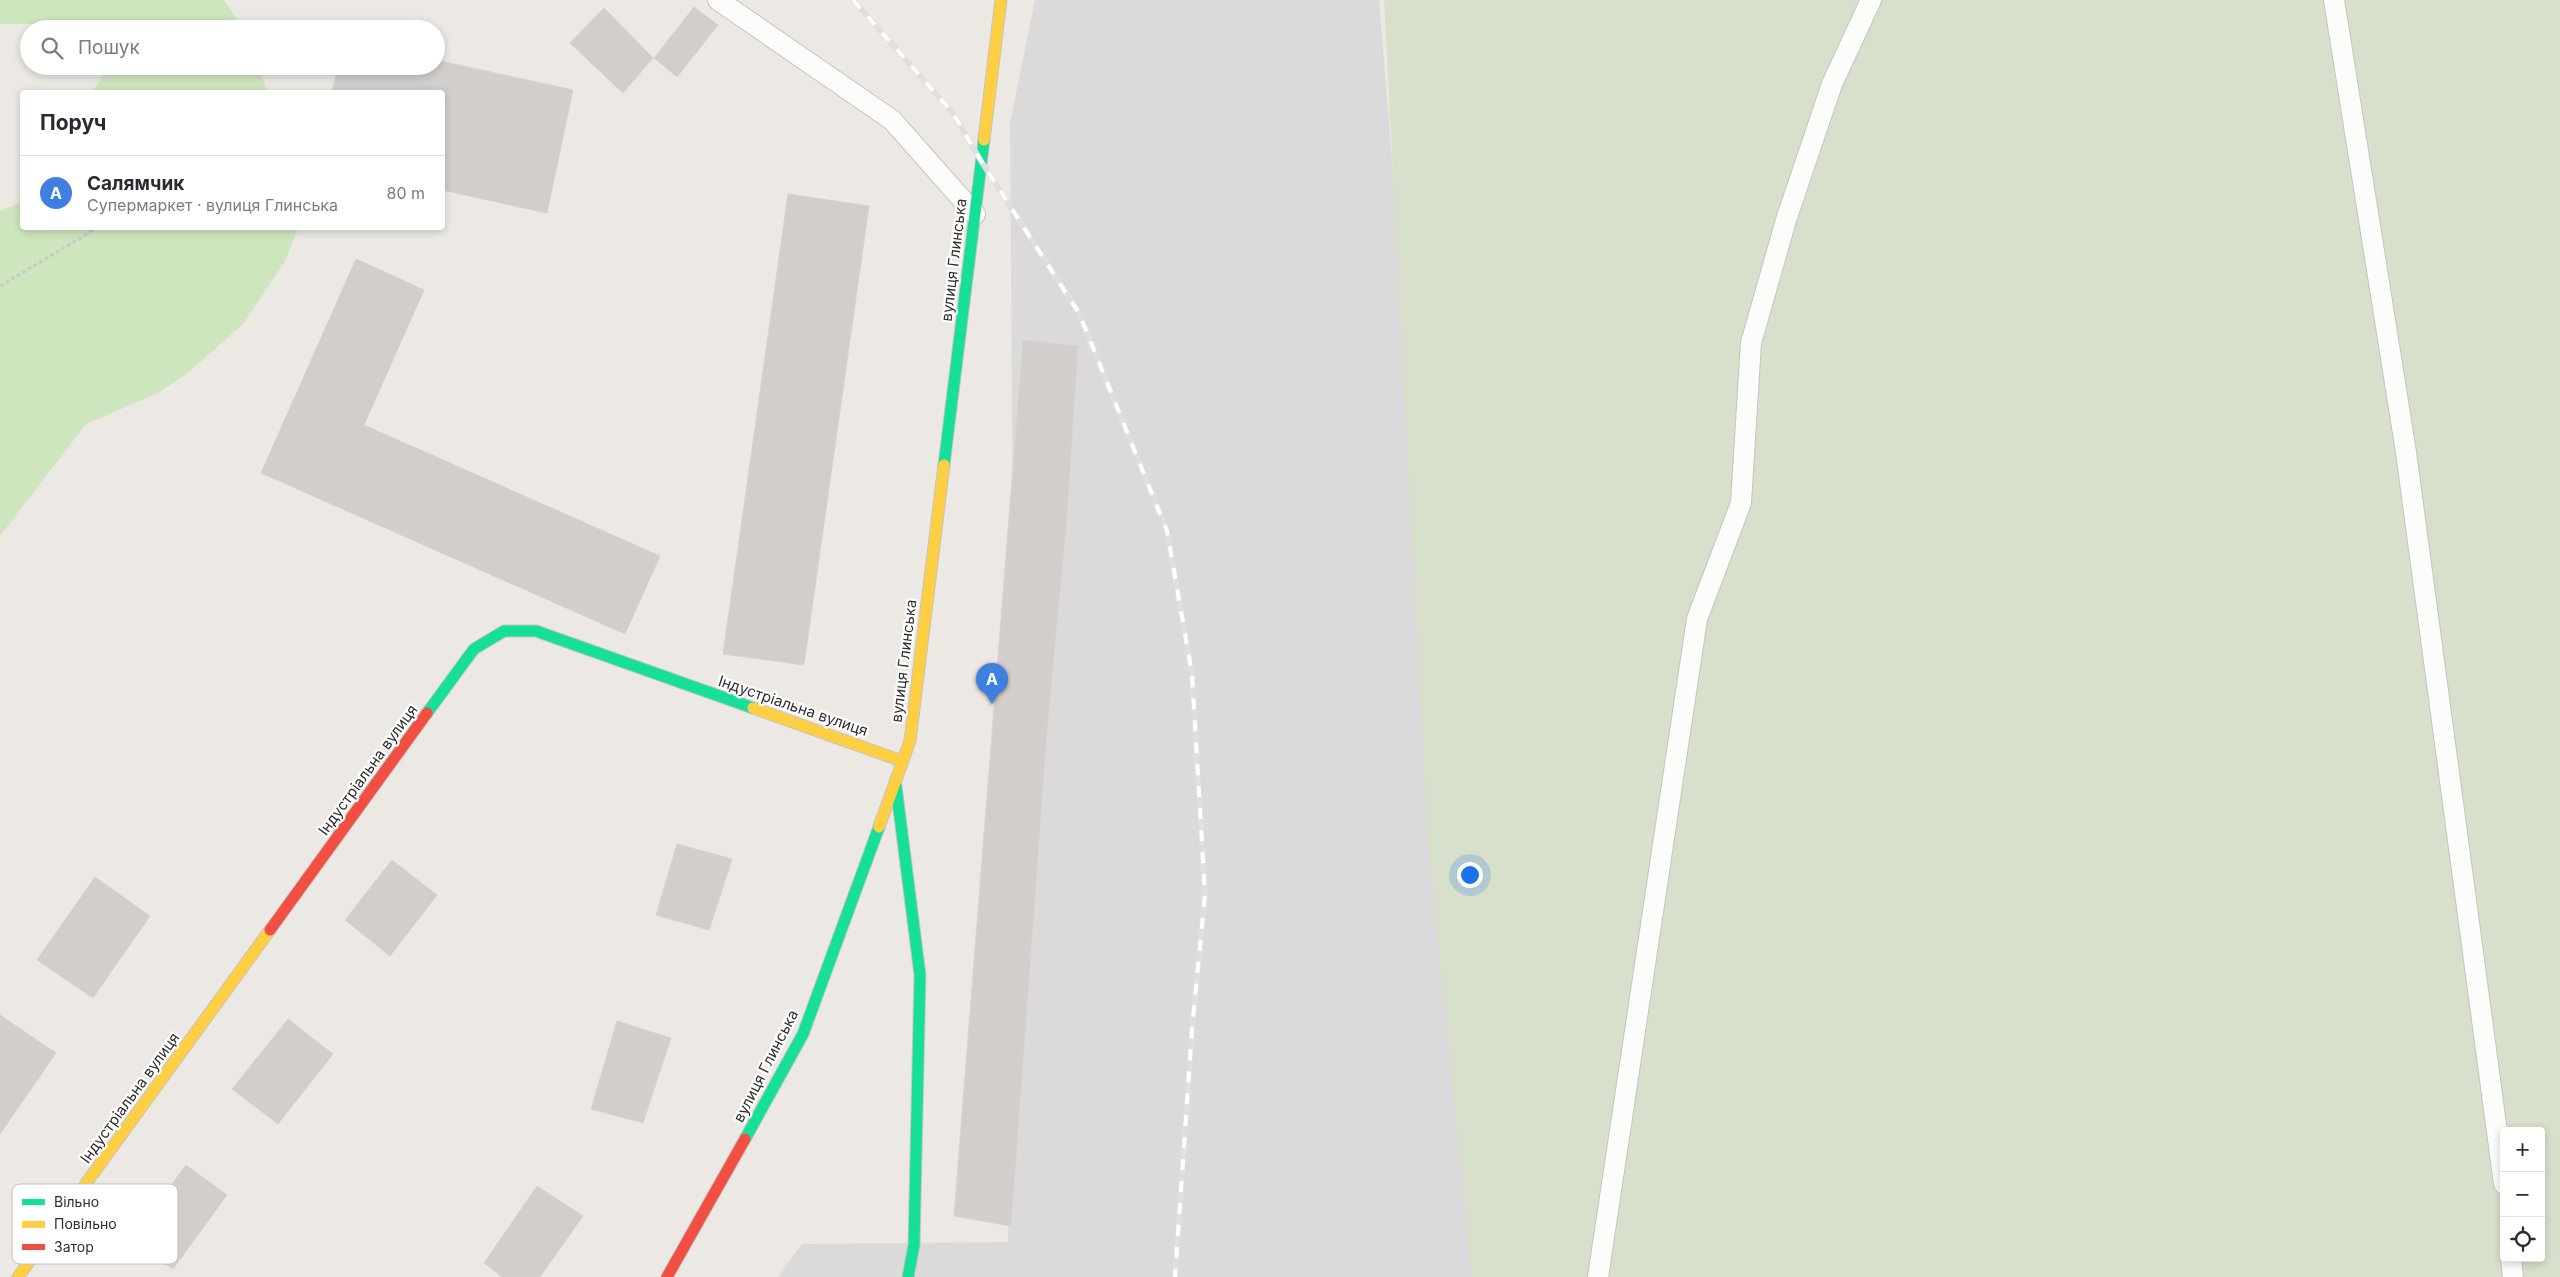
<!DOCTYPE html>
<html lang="uk">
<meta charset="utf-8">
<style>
:root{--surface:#fff;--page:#f7f7f7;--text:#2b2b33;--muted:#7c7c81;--line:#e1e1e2;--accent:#706f6e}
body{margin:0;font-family:Inter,sans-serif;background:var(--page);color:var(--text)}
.controls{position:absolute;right:15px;bottom:15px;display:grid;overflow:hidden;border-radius:5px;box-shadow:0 2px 8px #0003}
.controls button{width:45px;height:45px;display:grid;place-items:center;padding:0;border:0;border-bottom:1px solid var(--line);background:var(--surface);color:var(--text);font:25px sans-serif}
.you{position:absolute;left:1469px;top:874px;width:18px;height:18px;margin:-12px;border:4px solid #fff;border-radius:50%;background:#1a73e8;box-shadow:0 0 0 8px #1a73e833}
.badge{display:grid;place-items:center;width:32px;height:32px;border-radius:50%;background:var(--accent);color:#fff;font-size:16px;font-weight:700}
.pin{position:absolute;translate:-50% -41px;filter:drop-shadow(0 1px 2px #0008)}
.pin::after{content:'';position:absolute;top:26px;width:18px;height:15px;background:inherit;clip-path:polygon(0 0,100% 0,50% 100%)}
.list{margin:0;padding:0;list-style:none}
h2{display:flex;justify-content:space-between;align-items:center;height:65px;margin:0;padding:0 20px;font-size:21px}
h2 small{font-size:16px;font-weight:400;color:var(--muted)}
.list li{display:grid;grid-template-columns:32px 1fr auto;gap:15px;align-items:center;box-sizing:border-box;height:75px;padding:0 20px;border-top:1px solid var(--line)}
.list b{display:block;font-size:19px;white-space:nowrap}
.list p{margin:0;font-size:16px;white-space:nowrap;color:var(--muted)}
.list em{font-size:16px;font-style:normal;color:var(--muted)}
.icon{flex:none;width:28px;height:28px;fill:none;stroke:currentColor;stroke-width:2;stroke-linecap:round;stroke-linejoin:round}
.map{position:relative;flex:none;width:2560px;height:1277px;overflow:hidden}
.search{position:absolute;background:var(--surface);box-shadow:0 2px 8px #0003;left:20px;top:20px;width:425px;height:55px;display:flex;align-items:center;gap:12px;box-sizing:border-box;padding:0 18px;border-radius:28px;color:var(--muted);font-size:19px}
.panel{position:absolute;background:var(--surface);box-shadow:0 2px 8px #0003;left:20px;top:90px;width:425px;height:140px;border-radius:5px}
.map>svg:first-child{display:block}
.industrial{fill:#dcd9db}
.green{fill:#cee6be}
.cemetery{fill:#d8e0cc;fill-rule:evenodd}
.building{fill:#d1cecb;stroke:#d7d4d0}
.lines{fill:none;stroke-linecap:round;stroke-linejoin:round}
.lane-casing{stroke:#c5c4c5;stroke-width:22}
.fast-casing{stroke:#c5c4c5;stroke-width:13}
.slow-casing{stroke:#c5c4c5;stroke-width:13}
.jam-casing{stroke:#c5c4c5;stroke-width:13}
.path{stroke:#c9c9c8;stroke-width:3;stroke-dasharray:4 2.5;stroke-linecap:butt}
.lane{stroke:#fcfcfb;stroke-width:20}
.fast{stroke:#16e098;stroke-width:11}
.slow{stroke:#ffcf43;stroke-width:11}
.jam{stroke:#f24e42;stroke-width:11}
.rail-casing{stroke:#dfdfe1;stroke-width:5.5}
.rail{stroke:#fff;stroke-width:4;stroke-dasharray:11;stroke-linecap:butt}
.labels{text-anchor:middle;stroke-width:4.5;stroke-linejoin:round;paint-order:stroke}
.street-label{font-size:15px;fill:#2e2e2e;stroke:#fff}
.key{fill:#fff;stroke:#c0c0c0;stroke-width:1}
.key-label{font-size:14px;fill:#2e2e2e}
</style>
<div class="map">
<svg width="2560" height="1277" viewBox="0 0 2560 1277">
<rect width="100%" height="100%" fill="#ece8e4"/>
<polygon class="industrial" points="1035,0 1379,0 1483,1277 778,1277 802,1244 1008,1242 1015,813 1010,123"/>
<g class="green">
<polygon points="0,0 224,0 243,29 48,29 40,24 0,24"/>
<polygon points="106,66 258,66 268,92 92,92 109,68"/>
<polygon points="22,202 22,228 298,229 284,263 244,323 189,372 158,393 86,424 0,536 0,211"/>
</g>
<path class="cemetery" d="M1384,0H2560V1277H1472L1428,840ZM2504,1131H2541V1258H2504Z"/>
<g class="building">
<polygon points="694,7 718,25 677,77 654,58"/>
<polygon points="604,8 653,58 623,93 570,43"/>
<polygon points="436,60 573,90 547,213 442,190 442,92 332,92 338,66 436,66"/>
<polygon points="788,194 869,206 804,665 723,654"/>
<polygon points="356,259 424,290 364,425 660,556 625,634 261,473"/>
<polygon points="1023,340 1078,346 1067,515 1047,731 1011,1226 954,1216"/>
<polygon points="677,844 732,859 709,930 656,915"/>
<polygon points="392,860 437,895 390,956 345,920"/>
<polygon points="95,877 150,916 93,998 37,960"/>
<polygon points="0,1015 56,1053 0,1134"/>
<polygon points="288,1019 333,1054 278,1124 232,1089"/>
<polygon points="617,1021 671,1038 643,1123 591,1109"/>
<polygon points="186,1165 227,1195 173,1269 131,1239"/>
<polygon points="537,1186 583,1216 540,1277 502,1277 484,1263"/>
</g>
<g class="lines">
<defs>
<g id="lane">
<polyline points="718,0 892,120 975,214"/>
<polyline points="2334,0 2406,452 2504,1184"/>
<polyline points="2511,1258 2513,1277"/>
<polyline points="1598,1277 1697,619 1741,503 1751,343 1786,220 1832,84 1871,0"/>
</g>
<g id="fast">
<polyline points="944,465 984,140"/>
<polyline points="427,713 474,649 504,631 536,631 753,708"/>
<polyline points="896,786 920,975 914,1245 908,1277"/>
<polyline points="745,1139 803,1034 879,827"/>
</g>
<g id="slow">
<polyline points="984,140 1001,0"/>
<polyline points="753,708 902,761"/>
<polyline points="879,827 910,741 944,465"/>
<polyline points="18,1277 270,930"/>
</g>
<g id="jam">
<polyline points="270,930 427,713"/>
<polyline points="667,1277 745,1139"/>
</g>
</defs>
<use href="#lane" class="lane-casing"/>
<use href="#fast" class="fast-casing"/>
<use href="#slow" class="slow-casing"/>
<use href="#jam" class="jam-casing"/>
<polyline class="path" points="0,286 97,228"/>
<use href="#lane" class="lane"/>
<use href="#fast" class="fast"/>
<use href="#slow" class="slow"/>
<use href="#jam" class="jam"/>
<defs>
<polyline id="rail" points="853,0 953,113 981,161 1079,313 1167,531 1192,674 1205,894 1192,1029 1175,1277"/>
</defs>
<use href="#rail" class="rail-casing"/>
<use href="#rail" class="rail"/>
</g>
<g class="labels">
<g class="street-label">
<text transform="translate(954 260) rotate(-83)" y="5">вулиця Глинська</text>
<text transform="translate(904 661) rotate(-83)" y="5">вулиця Глинська</text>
<text transform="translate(793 706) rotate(19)" y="5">Індустріальна вулиця</text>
<text transform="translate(368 770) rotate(-54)" y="5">Індустріальна вулиця</text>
<text transform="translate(766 1066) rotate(-63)" y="5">вулиця Глинська</text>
<text transform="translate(130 1098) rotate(-54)" y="5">Індустріальна вулиця</text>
</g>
</g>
<rect x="12" y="1184" width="166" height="80" rx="8" class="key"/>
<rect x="22" y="1199" width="23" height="6" fill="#16e098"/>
<rect x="22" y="1221" width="23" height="7" fill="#ffcf43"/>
<rect x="22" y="1244" width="23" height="6" fill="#f24e42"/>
<g class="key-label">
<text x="54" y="1207">Вільно</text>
<text x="54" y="1229">Повільно</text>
<text x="54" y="1252">Затор</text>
</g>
</svg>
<div class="controls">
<button>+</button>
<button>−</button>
<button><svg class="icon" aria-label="locate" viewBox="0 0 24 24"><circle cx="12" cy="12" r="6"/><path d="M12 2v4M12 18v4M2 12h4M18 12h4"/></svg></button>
</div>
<div class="you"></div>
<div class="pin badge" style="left:992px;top:704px;background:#3f7fe0">A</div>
<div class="search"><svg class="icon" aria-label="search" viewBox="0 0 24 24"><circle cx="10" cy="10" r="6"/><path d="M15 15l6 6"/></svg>Пошук</div>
<section class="panel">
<h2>Поруч<small></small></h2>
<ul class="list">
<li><span class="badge" style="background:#3f7fe0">A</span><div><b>Салямчик</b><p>Супермаркет · вулиця Глинська</p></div><em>80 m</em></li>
</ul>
</section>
</div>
